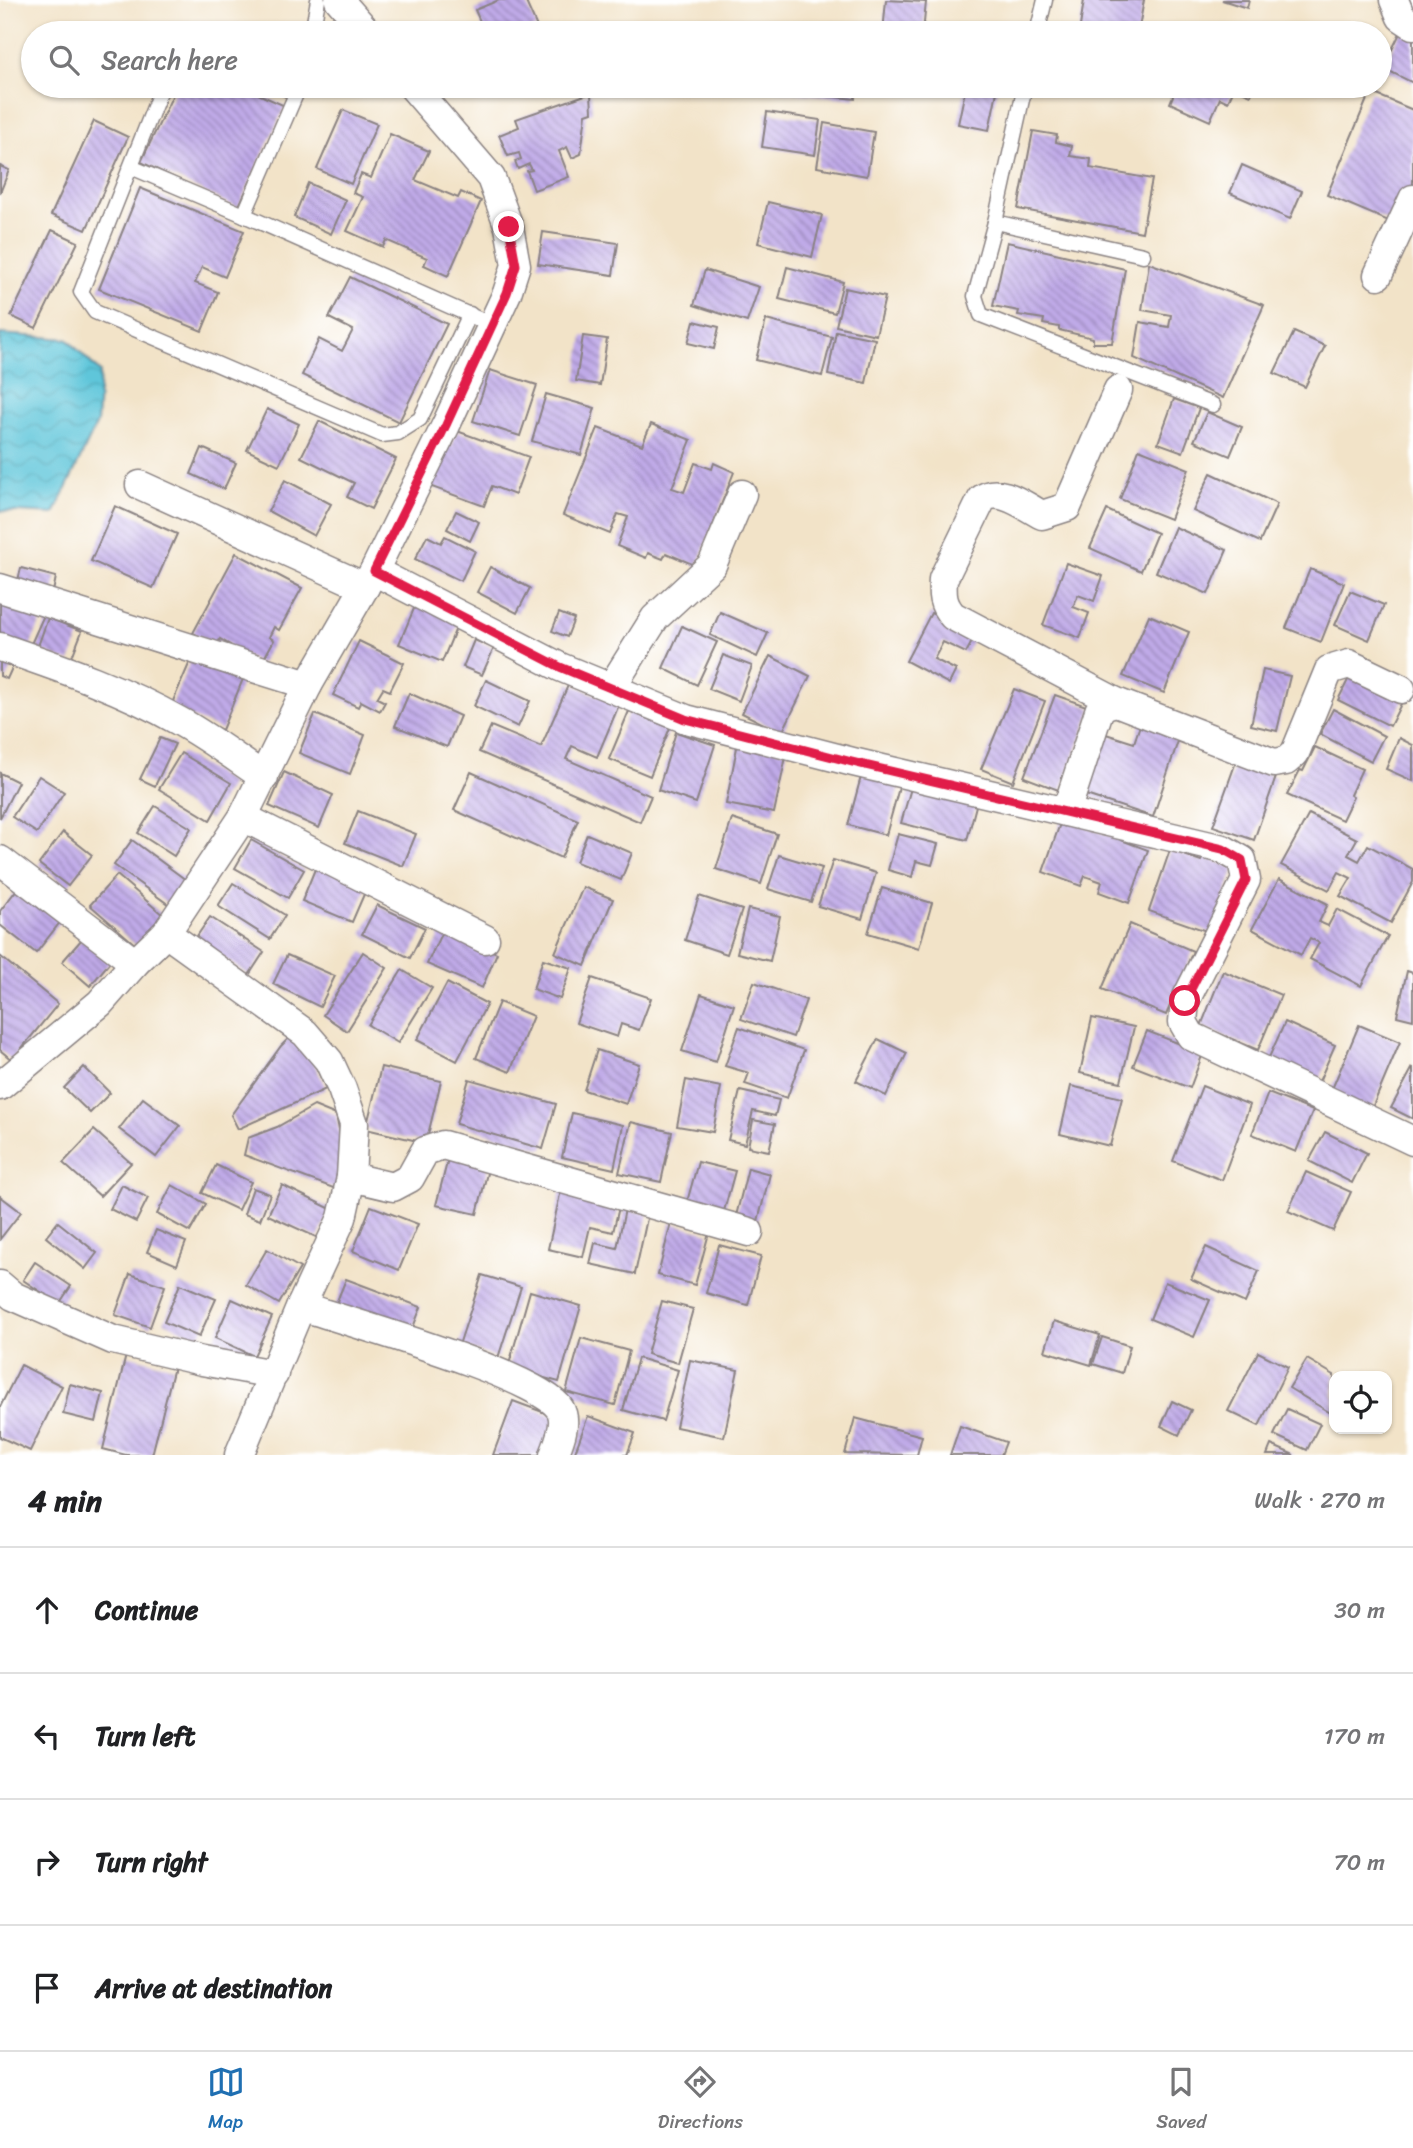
<!DOCTYPE html>
<meta charset="utf-8">
<style>
:root{--surface:#fff;--page:#f2f2f2;--text:#202124;--muted:#757577;--line:#e0e0e0;--accent:#1f6fb2}
body{margin:0;font-family:Sriracha,sans-serif;background:var(--page);color:var(--text)}
.controls{position:absolute;right:21px;bottom:21px;display:grid;overflow:hidden;border-radius:14px;box-shadow:0 2px 5px #0004}
.controls button{width:63px;height:63px;display:grid;place-items:center;padding:0;border:0;border-bottom:2px solid var(--line);background:var(--surface);color:var(--text);font:35px sans-serif}
.stop{position:absolute;width:21px;height:21px;margin:-16px;border:5px solid #e11d48;border-radius:50%;background:#fff}
.stop.end{background:#e11d48;border-color:#fff;box-shadow:0 2px 7px #0008}
.list{margin:0;padding:0;list-style:none}
h2{display:flex;justify-content:space-between;align-items:center;height:91px;margin:0;padding:0 28px;font-size:30px}
h2 small{font-size:23px;font-weight:400;color:var(--muted)}
.list li{display:grid;grid-template-columns:46px 1fr auto;gap:21px;align-items:center;box-sizing:border-box;height:126px;padding:0 28px;border-top:2px solid var(--line)}
.list b{display:block;font-size:26px;white-space:nowrap}
.list em{font-size:23px;font-style:normal;color:var(--muted)}
.icon{flex:none;width:38px;height:38px;fill:none;stroke:currentColor;stroke-width:2;stroke-linecap:round;stroke-linejoin:round}
.map{position:relative;flex:none;width:1413px;height:1455px;overflow:hidden}
.search{position:absolute;background:var(--surface);box-shadow:0 2px 5px #0004;left:21px;right:21px;top:21px;height:77px;display:flex;align-items:center;gap:18px;box-sizing:border-box;padding:0 24px;border-radius:38px;color:var(--muted);font-size:26px}
.sheet{height:595px;background:var(--surface)}
nav{display:flex;justify-content:space-around;align-items:center;box-sizing:border-box;height:98px;border-top:2px solid var(--line);background:var(--surface);font-size:19px;color:var(--muted)}
nav a{display:grid;justify-items:center;gap:4px}
nav .on{color:var(--accent)}
.map>svg:first-child{display:block}
.water{fill:url(#water-waves);stroke:#40748a;stroke-width:2}
.building{fill:url(#building-back-hatch)}
.lines{fill:none;stroke-linecap:round;stroke-linejoin:round}
.lane-casing{stroke:#8a8282;stroke-width:17}
.street-casing{stroke:#8a8282;stroke-width:31}
.lane{stroke:#fff;stroke-width:14}
.street{stroke:#fff;stroke-width:28}
.route{stroke:#e11d48;stroke-width:9}
</style>
<div class="map">
<svg width="1413" height="1455" viewBox="0 0 1413 1455">
<defs>
<pattern id="water-waves" width="16" height="10" patternUnits="userSpaceOnUse" patternTransform="scale(1.75)"><rect width="16" height="10" fill="#5ec6da"/><path d="M0 5q4-4 8 0t8 0" fill="none" stroke="#51aabc"/></pattern>
<pattern id="building-back-hatch" width="6" height="6" patternUnits="userSpaceOnUse" patternTransform="scale(1.75)"><rect width="6" height="6" fill="#c0aae8"/><path d="M-1 5l2 2M0 0l6 6M5-1l2 2" fill="none" stroke="#9c8abd"/></pattern>
</defs>
<rect width="100%" height="100%" fill="#fff"/>
<filter id="ink" filterUnits="userSpaceOnUse"><feTurbulence type="fractalNoise" baseFrequency=".0143" numOctaves="2"/><feDisplacementMap in="SourceGraphic" scale="14" xChannelSelector="R" yChannelSelector="G"/><feConvolveMatrix kernelMatrix="1 2 1 2 8 2 1 2 1" color-interpolation-filters="sRGB"/></filter>
<filter id="wash" filterUnits="userSpaceOnUse"><feTurbulence type="fractalNoise" baseFrequency=".00686" numOctaves="4" result="noise"/><feDisplacementMap in="SourceGraphic" scale="28" xChannelSelector="R" yChannelSelector="G"/><feGaussianBlur stdDeviation="1.57" result="paint"/><feColorMatrix in="noise" values="0 0 0 0 0 0 0 0 0 0 0 0 0 0 0 0 0 1.4 0 .05"/><feComposite in="paint" operator="in"/></filter>
<g filter="url(#wash)">
<rect width="100%" height="100%" fill="#f2e3c8"/>
<polygon class="water" points="0,334 67,339 100,372 97,423 54,514 0,511"/>
<g id="blocks">
<g class="building">
<polygon points="499,0 525,0 537,27 522,33 485,33 475,10"/>
<polygon points="886,0 926,2 923,33 883,33"/>
<polygon points="1084,0 1144,0 1138,33 1079,33"/>
<polygon points="1222,0 1249,0 1247,8"/>
<polygon points="1401,31 1413,37 1413,83 1383,68"/>
<polygon points="177,86 189,89 191,86 240,86 285,106 238,208 141,162"/>
<polygon points="778,86 856,86 855,99 777,91"/>
<polygon points="966,86 998,87 989,130 958,124"/>
<polygon points="1177,86 1255,86 1251,95 1234,88 1228,102 1220,98 1210,121 1170,103"/>
<polygon points="1370,92 1413,110 1413,190 1398,225 1327,195"/>
<polygon points="591,93 592,112 586,114 581,154 572,158 567,147 559,151 569,177 534,190 527,171 532,170 529,164 518,169 515,161 521,159 519,153 508,156 499,135 519,127 516,119"/>
<polygon points="343,110 377,124 351,184 317,169"/>
<polygon points="767,112 820,120 815,155 762,147"/>
<polygon points="94,121 128,137 86,230 51,215"/>
<polygon points="824,123 874,132 867,176 817,167"/>
<polygon points="1033,131 1057,135 1056,142 1072,146 1070,156 1091,159 1090,168 1152,179 1142,232 1018,209"/>
<polygon points="390,134 429,151 415,180 458,198 461,192 481,201 448,276 424,265 427,258 386,240 383,247 347,231 363,197 353,193 361,174 371,178"/>
<polygon points="1242,165 1302,191 1290,219 1230,193"/>
<polygon points="0,166 9,170 0,193"/>
<polygon points="308,183 346,200 331,234 294,217"/>
<polygon points="140,188 244,231 225,277 202,267 195,283 218,292 202,331 99,289"/>
<polygon points="768,202 822,215 812,257 758,243"/>
<polygon points="52,230 78,242 36,328 11,316"/>
<polygon points="543,232 618,243 613,275 538,264"/>
<polygon points="1007,242 1125,269 1112,343 1093,343 1093,338 1059,330 1059,327 1043,324 1044,319 1018,315 1019,311 993,306"/>
<polygon points="1149,263 1264,305 1223,398 1134,358 1140,322 1169,327 1171,315 1142,310"/>
<polygon points="787,267 843,282 835,313 779,299"/>
<polygon points="705,270 759,287 747,322 694,305"/>
<polygon points="350,277 447,324 399,422 302,375 319,339 342,351 353,330 329,318"/>
<polygon points="845,288 885,297 876,335 836,326"/>
<polygon points="766,320 832,337 822,376 756,360"/>
<polygon points="694,321 719,327 714,349 688,343"/>
<polygon points="836,331 875,339 866,383 828,375"/>
<polygon points="1294,332 1325,346 1305,387 1274,373"/>
<polygon points="583,336 607,339 600,385 576,381"/>
<polygon points="490,370 537,385 520,436 473,421"/>
<polygon points="546,394 595,408 581,455 532,441"/>
<polygon points="1174,399 1199,408 1183,452 1158,443"/>
<polygon points="267,409 299,424 279,465 247,450"/>
<polygon points="1207,412 1242,427 1230,456 1194,441"/>
<polygon points="319,421 396,459 371,509 347,497 354,483 301,457"/>
<polygon points="651,424 691,440 672,488 684,492 695,463 712,469 714,463 734,472 697,566 666,553 663,559 648,553 646,558 617,546 628,517 618,514 610,534 563,515 598,428 642,445"/>
<polygon points="457,431 529,457 515,495 492,486 484,506 429,486 444,443 452,446"/>
<polygon points="202,448 236,463 224,489 191,474"/>
<polygon points="1139,449 1189,469 1170,519 1120,499"/>
<polygon points="1211,473 1277,504 1260,542 1193,511"/>
<polygon points="285,480 331,504 314,536 268,511"/>
<polygon points="115,506 177,534 153,588 91,561"/>
<polygon points="1107,510 1157,533 1141,571 1090,548"/>
<polygon points="456,511 479,522 470,541 447,529"/>
<polygon points="1175,527 1227,550 1208,594 1156,572"/>
<polygon points="427,536 441,543 445,536 475,551 461,581 415,559"/>
<polygon points="236,553 302,588 279,630 274,627 269,637 274,640 261,664 229,647 230,645 220,639 217,646 193,633"/>
<polygon points="1066,563 1103,576 1094,601 1078,595 1073,607 1089,613 1080,638 1043,625"/>
<polygon points="490,567 530,588 517,613 477,592"/>
<polygon points="21,568 56,577 52,597 16,589"/>
<polygon points="1310,569 1344,583 1321,642 1286,628"/>
<polygon points="1350,591 1384,605 1369,640 1335,625"/>
<polygon points="0,594 44,615 27,653 0,640"/>
<polygon points="418,599 461,616 442,662 399,644"/>
<polygon points="720,612 768,633 757,657 710,635"/>
<polygon points="559,613 574,619 567,637 552,631"/>
<polygon points="931,613 975,636 966,653 943,642 934,659 956,670 949,684 906,661"/>
<polygon points="1149,615 1189,632 1164,693 1123,676"/>
<polygon points="48,618 82,631 70,662 37,649"/>
<polygon points="682,626 717,642 697,685 663,668"/>
<polygon points="474,640 494,648 482,675 463,667"/>
<polygon points="359,641 404,663 390,691 383,688 377,698 385,702 380,711 361,701 358,707 333,695"/>
<polygon points="0,652 16,659 7,679 0,676"/>
<polygon points="723,655 752,666 739,701 709,689"/>
<polygon points="770,656 810,676 782,733 742,713"/>
<polygon points="192,657 243,679 222,730 170,708"/>
<polygon points="1263,670 1290,676 1277,731 1251,725"/>
<polygon points="1352,672 1404,698 1390,726 1338,700"/>
<polygon points="486,680 530,701 518,727 474,706"/>
<polygon points="569,683 619,705 597,757 572,746 566,759 651,796 640,822 479,752 491,726 541,747"/>
<polygon points="1014,689 1045,701 1013,782 981,769"/>
<polygon points="409,693 460,716 447,747 395,726"/>
<polygon points="1055,695 1092,708 1061,791 1024,777"/>
<polygon points="1333,709 1384,736 1371,761 1320,734"/>
<polygon points="629,711 670,728 650,776 609,759"/>
<polygon points="315,714 365,735 350,774 299,753"/>
<polygon points="1141,722 1180,735 1153,817 1086,795 1106,734 1134,743"/>
<polygon points="676,732 715,745 696,803 658,790"/>
<polygon points="160,738 175,744 155,786 140,779"/>
<polygon points="1399,738 1413,745 1413,781 1386,769"/>
<polygon points="738,742 787,752 774,813 726,804"/>
<polygon points="1315,747 1362,769 1350,795 1353,797 1342,820 1287,795 1300,770 1303,771"/>
<polygon points="181,753 231,783 210,820 159,789"/>
<polygon points="1237,759 1259,771 1276,777 1254,840 1213,826"/>
<polygon points="284,772 333,795 319,828 269,806"/>
<polygon points="471,772 578,820 561,858 454,810"/>
<polygon points="0,773 18,782 0,818"/>
<polygon points="862,773 900,784 886,835 848,825"/>
<polygon points="39,776 64,792 37,833 12,817"/>
<polygon points="913,781 978,798 967,840 901,823"/>
<polygon points="155,806 191,828 174,856 138,833"/>
<polygon points="358,811 416,834 403,866 345,843"/>
<polygon points="1309,814 1357,839 1348,855 1359,861 1368,845 1413,869 1413,882 1391,923 1340,896 1351,878 1339,872 1329,890 1281,865"/>
<polygon points="1062,818 1148,850 1129,903 1099,892 1102,882 1085,876 1081,886 1043,872"/>
<polygon points="732,819 777,834 761,884 716,869"/>
<polygon points="63,832 92,855 68,886 39,864"/>
<polygon points="587,834 632,853 621,880 576,862"/>
<polygon points="898,834 938,844 932,865 916,861 912,877 888,870"/>
<polygon points="132,840 190,883 172,907 114,865"/>
<polygon points="251,840 304,870 288,898 235,868"/>
<polygon points="1170,850 1201,861 1203,857 1235,868 1212,933 1149,911"/>
<polygon points="779,855 822,868 811,902 768,889"/>
<polygon points="833,860 876,873 862,919 818,906"/>
<polygon points="317,864 368,885 352,922 302,901"/>
<polygon points="117,875 164,916 137,946 90,905"/>
<polygon points="1279,879 1328,904 1319,922 1328,926 1337,909 1388,936 1361,986 1310,959 1319,943 1310,938 1301,955 1252,929"/>
<polygon points="233,883 285,915 270,939 218,906"/>
<polygon points="583,887 613,899 585,966 555,953"/>
<polygon points="18,888 61,921 36,953 0,925 0,911"/>
<polygon points="882,888 932,903 919,948 868,933"/>
<polygon points="699,896 742,910 727,954 685,940"/>
<polygon points="377,905 425,928 410,958 362,934"/>
<polygon points="748,909 780,916 770,961 737,953"/>
<polygon points="210,917 264,952 249,975 195,939"/>
<polygon points="1130,924 1193,951 1166,1015 1102,989"/>
<polygon points="443,929 497,953 482,988 427,964"/>
<polygon points="82,939 110,962 90,986 62,962"/>
<polygon points="363,952 387,968 347,1031 323,1015"/>
<polygon points="287,955 335,976 320,1007 273,984"/>
<polygon points="0,956 58,1004 12,1060 0,1050"/>
<polygon points="543,959 571,968 560,999 533,989"/>
<polygon points="402,970 432,988 398,1043 368,1025"/>
<polygon points="1223,971 1281,995 1258,1050 1201,1026"/>
<polygon points="1407,971 1413,973 1413,1020 1397,1016"/>
<polygon points="592,978 651,998 639,1030 621,1024 617,1037 576,1023"/>
<polygon points="754,982 806,1000 793,1037 741,1019"/>
<polygon points="447,983 487,1004 457,1061 417,1040"/>
<polygon points="701,994 734,1005 716,1062 682,1051"/>
<polygon points="499,1002 533,1016 510,1072 476,1058"/>
<polygon points="1092,1018 1134,1027 1121,1082 1080,1073"/>
<polygon points="1285,1022 1335,1045 1317,1086 1266,1064"/>
<polygon points="1359,1025 1400,1042 1370,1113 1329,1096"/>
<polygon points="739,1027 804,1050 787,1098 745,1084 749,1073 725,1066"/>
<polygon points="1147,1031 1203,1053 1190,1088 1133,1066"/>
<polygon points="293,1034 309,1052 326,1089 238,1129 231,1115 281,1046"/>
<polygon points="878,1039 907,1053 886,1096 856,1081"/>
<polygon points="597,1050 639,1064 626,1104 584,1090"/>
<polygon points="84,1067 110,1093 90,1113 64,1088"/>
<polygon points="381,1067 441,1081 426,1143 366,1129"/>
<polygon points="1413,1067 1413,1119 1391,1108"/>
<polygon points="469,1079 556,1104 543,1149 456,1124"/>
<polygon points="686,1080 721,1087 713,1132 677,1126"/>
<polygon points="1071,1086 1122,1098 1110,1146 1060,1134"/>
<polygon points="1202,1086 1250,1105 1222,1180 1173,1161"/>
<polygon points="740,1091 779,1100 775,1116 753,1111 745,1144 728,1140"/>
<polygon points="1268,1093 1313,1111 1296,1152 1252,1134"/>
<polygon points="143,1098 180,1126 156,1157 119,1129"/>
<polygon points="314,1106 336,1115 345,1161 336,1189 244,1155 248,1138 277,1127"/>
<polygon points="572,1113 623,1125 614,1169 562,1157"/>
<polygon points="753,1120 775,1124 769,1151 748,1147"/>
<polygon points="631,1122 672,1132 661,1182 619,1173"/>
<polygon points="94,1130 131,1163 100,1196 63,1163"/>
<polygon points="1325,1132 1367,1153 1352,1183 1309,1161"/>
<polygon points="449,1155 489,1165 477,1214 436,1205"/>
<polygon points="698,1162 735,1171 724,1211 687,1202"/>
<polygon points="216,1165 251,1182 238,1210 202,1193"/>
<polygon points="748,1168 770,1174 757,1225 735,1220"/>
<polygon points="1306,1172 1351,1192 1333,1231 1288,1211"/>
<polygon points="122,1185 148,1198 136,1222 110,1209"/>
<polygon points="172,1185 206,1204 190,1232 157,1214"/>
<polygon points="282,1185 331,1209 318,1238 268,1215"/>
<polygon points="253,1188 270,1194 260,1220 244,1214"/>
<polygon points="561,1190 620,1203 613,1232 590,1227 583,1257 548,1249"/>
<polygon points="0,1196 21,1212 0,1239"/>
<polygon points="371,1206 418,1224 399,1270 353,1251"/>
<polygon points="625,1209 648,1214 635,1274 590,1264 595,1243 617,1248"/>
<polygon points="58,1222 97,1253 85,1269 46,1237"/>
<polygon points="671,1223 709,1233 695,1285 658,1275"/>
<polygon points="156,1230 186,1242 177,1265 147,1252"/>
<polygon points="719,1245 761,1256 748,1305 706,1293"/>
<polygon points="1206,1247 1259,1271 1245,1303 1191,1279"/>
<polygon points="267,1249 300,1268 279,1304 246,1285"/>
<polygon points="35,1262 71,1286 59,1304 23,1280"/>
<polygon points="130,1274 165,1286 150,1327 115,1315"/>
<polygon points="482,1275 521,1287 498,1358 459,1345"/>
<polygon points="346,1279 421,1307 410,1335 335,1306"/>
<polygon points="1165,1282 1210,1300 1194,1337 1150,1319"/>
<polygon points="180,1284 216,1299 199,1337 164,1322"/>
<polygon points="530,1291 581,1306 559,1382 508,1368"/>
<polygon points="232,1299 272,1317 254,1356 215,1338"/>
<polygon points="662,1301 693,1309 678,1363 647,1354"/>
<polygon points="1054,1321 1100,1335 1091,1365 1045,1351"/>
<polygon points="1102,1337 1130,1346 1122,1373 1093,1364"/>
<polygon points="581,1338 629,1351 615,1405 566,1392"/>
<polygon points="1258,1352 1288,1367 1259,1426 1228,1411"/>
<polygon points="126,1355 174,1367 152,1455 126,1455 103,1449"/>
<polygon points="638,1358 678,1370 663,1421 623,1410"/>
<polygon points="1307,1359 1334,1375 1334,1415 1289,1388"/>
<polygon points="690,1360 738,1370 724,1437 676,1427"/>
<polygon points="21,1365 62,1386 30,1451 0,1437 0,1407"/>
<polygon points="70,1384 103,1393 96,1422 63,1414"/>
<polygon points="513,1401 556,1417 541,1455 493,1455"/>
<polygon points="1172,1401 1191,1410 1179,1435 1161,1426"/>
<polygon points="1287,1409 1320,1424 1307,1450 1274,1435"/>
<polygon points="588,1416 635,1433 627,1455 574,1455"/>
<polygon points="855,1418 922,1436 917,1455 845,1454"/>
<polygon points="960,1426 1006,1442 1001,1455 950,1455"/>
<polygon points="1271,1445 1294,1455 1267,1455"/>
</g>
</g>
</g>
<g filter="url(#ink)">
<use href="#blocks" fill-opacity="0" stroke="#8a8282" stroke-width="2"/>
<g class="lines">
<defs>
<g id="lane">
<polyline points="312,33 318,0"/>
<polyline points="1037,33 1045,0"/>
<polyline points="165,86 160,92 81,292 95,312 382,435 398,433 420,419 470,314"/>
<polyline points="281,86 296,94 244,215 492,325"/>
<polyline points="1025,86 995,222 975,296 981,315 1213,405"/>
<polyline points="131,167 244,215"/>
<polyline points="995,222 1143,255"/>
</g>
<g id="street">
<polyline points="339,0 368,33"/>
<polyline points="1394,0 1401,17 1413,25"/>
<polyline points="1378,275 1413,199"/>
<polyline points="140,485 365,587"/>
<polyline points="374,571 560,667 686,719 853,762 1223,849 1242,860 1246,880 1185,1001 1183,1022 1191,1036 1413,1141"/>
<polyline points="0,588 308,685"/>
<path d="M0,647C61,668 123,689 179,721C208,737 236,758 264,777"/>
<polyline points="611,688 655,618 712,565 742,494"/>
<path d="M1116,702L953,616C942,604 942,595 943,579L982,499C999,485 1026,507 1042,515L1067,507L1118,390"/>
<polyline points="1066,812 1099,711 1105,705 1116,702 1274,763 1286,761 1295,753 1329,670 1349,664 1401,689"/>
<polyline points="243,817 485,939"/>
<polyline points="0,860 135,963"/>
<polyline points="166,933 305,1033 329,1061 342,1089 354,1124 351,1177 342,1218 301,1306 239,1455"/>
<polyline points="0,1086 100,1003 135,963 166,933 243,817 308,685 374,571 446,425 507,293 516,265 509,227 491,178 412,86"/>
<polyline points="351,1177 393,1187 410,1178 425,1151 443,1145 749,1232"/>
<polyline points="0,1285 13,1296 113,1340 202,1361 274,1374"/>
<path d="M301,1306C348,1322 539,1375 560,1409C568,1422 559,1442 554,1455"/>
</g>
</defs>
<use href="#lane" class="lane-casing"/>
<use href="#street" class="street-casing"/>
<use href="#lane" class="lane"/>
<use href="#street" class="street"/>
</g>
</g>
<g class="lines" filter="url(#ink)">
<polyline class="route" points="509,227 516,265 507,293 446,425 374,571 560,667 685,719 852,762 1223,849 1242,860 1246,880 1185,1001"/>
</g>
</svg>
<div class="controls">
<button><svg class="icon" aria-label="locate" viewBox="0 0 24 24"><circle cx="12" cy="12" r="6"/><path d="M12 2v4M12 18v4M2 12h4M18 12h4"/></svg></button>
</div>
<div class="stop" style="left:1185px;top:1001px"></div>
<div class="stop end" style="left:509px;top:227px"></div>
<div class="search"><svg class="icon" aria-label="search" viewBox="0 0 24 24"><circle cx="10" cy="10" r="6"/><path d="M15 15l6 6"/></svg>Search here</div>
</div>
<section class="sheet">
<h2>4 min<small>Walk · 270 m</small></h2>
<ul class="list">
<li><svg class="icon" aria-label="ahead" viewBox="0 0 24 24"><path d="M12 20V5M6 11l6-6 6 6"/></svg><div><b>Continue</b></div><em>30 m</em></li>
<li><svg class="icon" aria-label="left" viewBox="0 0 24 24"><path d="M17 20v-9H6M10 6l-5 5 5 5"/></svg><div><b>Turn left</b></div><em>170 m</em></li>
<li><svg class="icon" aria-label="right" viewBox="0 0 24 24"><path d="M7 20v-9h11M14 6l5 5-5 5"/></svg><div><b>Turn right</b></div><em>70 m</em></li>
<li><svg class="icon" aria-label="arrive" viewBox="0 0 24 24"><path d="M6 21V4h12l-3 4 3 4H6"/></svg><div><b>Arrive at destination</b></div></li>
</ul>
</section>
<nav>
<a class="on"><svg class="icon" aria-label="map" viewBox="0 0 24 24"><path d="M3 6l6-2 6 2 6-2v14l-6 2-6-2-6 2zM9 4v14M15 6v14"/></svg>Map</a>
<a><svg class="icon" aria-label="directions" viewBox="0 0 24 24"><path d="M12 3l9 9-9 9-9-9zM9 14v-3h6M13 9l2 2-2 2"/></svg>Directions</a>
<a><svg class="icon" aria-label="saved" viewBox="0 0 24 24"><path d="M7 4h10v16l-5-4-5 4z"/></svg>Saved</a>
</nav>
